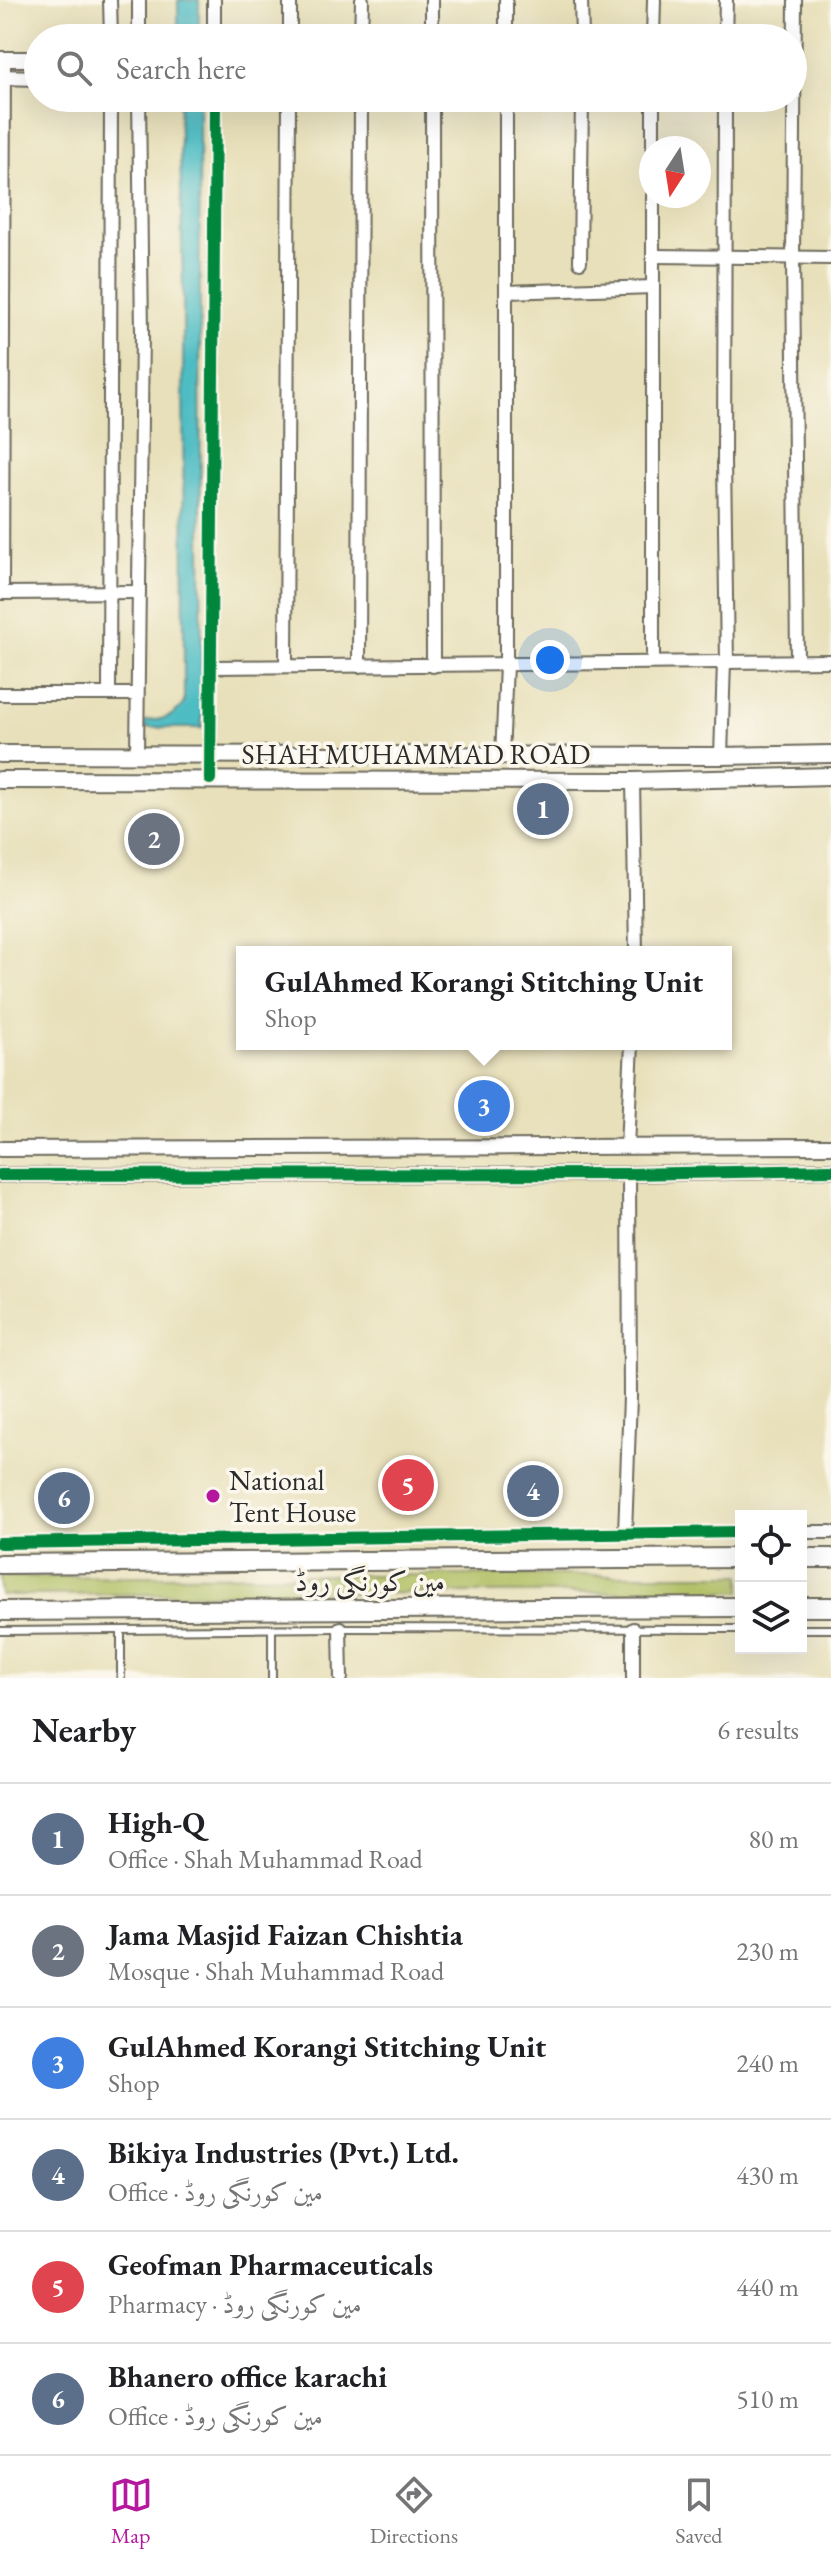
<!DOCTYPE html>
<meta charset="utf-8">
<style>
:root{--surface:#fff;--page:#f2f2f2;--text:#202124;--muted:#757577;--line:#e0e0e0;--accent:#b5179e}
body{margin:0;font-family:"EB Garamond",Amiri,serif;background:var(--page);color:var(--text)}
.controls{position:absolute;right:24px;bottom:24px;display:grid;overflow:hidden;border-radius:0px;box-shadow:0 8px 32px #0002}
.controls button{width:72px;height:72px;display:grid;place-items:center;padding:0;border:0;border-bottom:2px solid var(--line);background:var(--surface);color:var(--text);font:40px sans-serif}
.compass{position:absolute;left:639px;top:136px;width:72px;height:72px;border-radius:50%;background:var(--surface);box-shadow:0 8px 32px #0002;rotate:192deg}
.you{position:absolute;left:550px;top:660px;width:28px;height:28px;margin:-20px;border:6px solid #fff;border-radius:50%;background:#1a73e8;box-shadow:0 0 0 12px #1a73e833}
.badge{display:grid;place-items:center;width:52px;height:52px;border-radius:50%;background:var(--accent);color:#fff;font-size:26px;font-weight:700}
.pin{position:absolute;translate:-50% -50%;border:4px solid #fff;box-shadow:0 2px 8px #0006}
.popup{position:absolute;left:236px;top:946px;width:496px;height:104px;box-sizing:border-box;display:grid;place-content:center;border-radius:0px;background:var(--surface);filter:drop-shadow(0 2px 6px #0005);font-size:26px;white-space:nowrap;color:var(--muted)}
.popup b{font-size:30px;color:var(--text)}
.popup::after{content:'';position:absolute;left:50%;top:100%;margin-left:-16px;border:16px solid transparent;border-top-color:var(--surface)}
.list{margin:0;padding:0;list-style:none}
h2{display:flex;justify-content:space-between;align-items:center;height:104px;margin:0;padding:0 32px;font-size:34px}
h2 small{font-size:26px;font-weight:400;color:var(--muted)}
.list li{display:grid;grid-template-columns:52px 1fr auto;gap:24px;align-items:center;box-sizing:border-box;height:112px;padding:0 32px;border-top:2px solid var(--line)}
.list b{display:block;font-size:30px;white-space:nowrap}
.list p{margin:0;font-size:26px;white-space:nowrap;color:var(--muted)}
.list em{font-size:26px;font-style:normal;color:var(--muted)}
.icon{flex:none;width:44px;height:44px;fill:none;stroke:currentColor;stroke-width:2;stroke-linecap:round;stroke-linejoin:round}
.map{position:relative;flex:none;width:831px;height:1678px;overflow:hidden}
.search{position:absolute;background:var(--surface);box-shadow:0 8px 32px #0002;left:24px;right:24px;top:24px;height:88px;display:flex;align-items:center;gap:20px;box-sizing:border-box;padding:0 28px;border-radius:44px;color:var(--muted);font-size:30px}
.sheet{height:776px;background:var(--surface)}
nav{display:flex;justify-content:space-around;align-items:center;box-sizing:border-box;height:112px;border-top:2px solid var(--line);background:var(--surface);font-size:22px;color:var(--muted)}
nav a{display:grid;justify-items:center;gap:4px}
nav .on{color:var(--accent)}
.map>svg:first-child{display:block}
.green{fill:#afbe61;stroke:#6d7446;stroke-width:2}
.water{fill:#4ebcc3;stroke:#3c7477;stroke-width:2}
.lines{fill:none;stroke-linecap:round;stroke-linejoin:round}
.service-casing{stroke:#6d6a5d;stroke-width:10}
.minor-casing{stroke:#6d6a5d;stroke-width:16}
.tertiary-casing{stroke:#6d6a5d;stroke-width:18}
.secondary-casing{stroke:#6d6a5d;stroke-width:20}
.primary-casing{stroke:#6d6a5d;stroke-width:22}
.service{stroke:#fff;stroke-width:6}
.minor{stroke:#fff;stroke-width:12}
.tertiary{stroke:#fff;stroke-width:14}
.secondary{stroke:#fff;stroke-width:16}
.primary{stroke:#fff;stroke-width:18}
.cycleway-casing{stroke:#fbf7ec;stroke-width:17}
.cycleway{stroke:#00873e;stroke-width:12}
.poi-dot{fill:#b5179e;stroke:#fbf7ec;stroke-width:3}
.labels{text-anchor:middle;stroke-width:7;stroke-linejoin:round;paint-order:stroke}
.street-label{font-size:28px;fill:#2b2b2b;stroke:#fbf7ec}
.poi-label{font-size:28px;fill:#2b2b2b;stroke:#fbf7ec;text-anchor:start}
</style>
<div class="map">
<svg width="831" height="1678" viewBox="0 0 831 1678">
<rect width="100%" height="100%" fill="#fbf7ec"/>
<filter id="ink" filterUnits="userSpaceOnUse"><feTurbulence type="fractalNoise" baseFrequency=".0125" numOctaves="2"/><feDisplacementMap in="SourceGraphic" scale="16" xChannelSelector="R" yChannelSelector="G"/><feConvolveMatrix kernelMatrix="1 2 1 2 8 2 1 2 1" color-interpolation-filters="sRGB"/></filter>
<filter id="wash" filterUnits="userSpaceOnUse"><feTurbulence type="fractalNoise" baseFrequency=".006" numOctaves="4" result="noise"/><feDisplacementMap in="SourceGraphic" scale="32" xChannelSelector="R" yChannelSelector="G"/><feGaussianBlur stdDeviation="1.8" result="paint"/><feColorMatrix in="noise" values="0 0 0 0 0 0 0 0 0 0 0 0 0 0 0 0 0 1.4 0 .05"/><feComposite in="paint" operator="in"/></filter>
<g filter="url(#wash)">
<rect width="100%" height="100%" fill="#e8e0ba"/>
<polygon class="green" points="339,1575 741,1575 741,1592 0,1595 0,1577"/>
<g class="water">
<rect x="178" y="0" width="21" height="38"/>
<path d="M179,98H199L202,728H145V721C163,720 173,718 184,703L183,294Z"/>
</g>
</g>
<g filter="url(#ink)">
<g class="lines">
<defs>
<g id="service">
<polyline points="272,1629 272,1678"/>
<polyline points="801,1629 831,1629"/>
<polyline points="0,1631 340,1628 741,1629"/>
<polyline points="121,1678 121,1630"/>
</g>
<g id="minor">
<polyline points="110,0 111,38"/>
<polyline points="214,0 214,38"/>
<polyline points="432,0 432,38"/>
<polyline points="506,0 506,38"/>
<polyline points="581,0 582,38"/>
<polyline points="795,0 793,258 797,661"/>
<polyline points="139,38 139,0"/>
<polyline points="290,38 290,0"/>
<polyline points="361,38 362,0"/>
<polyline points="653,38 654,0"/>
<polyline points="725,38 726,0"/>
<polyline points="432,98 433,666"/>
<polyline points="653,98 653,148"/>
<polyline points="725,98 724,461 727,663"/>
<polyline points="653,256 831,258"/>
<polyline points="580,262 582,98"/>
<polyline points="506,292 653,287"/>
<polyline points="0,593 139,592"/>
<polyline points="2,593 4,59"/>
<polyline points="653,662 653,196"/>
<polyline points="286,666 289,98"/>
<polyline points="359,666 361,98"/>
<polyline points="213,667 831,661"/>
<polyline points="0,694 137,694"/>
<polyline points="109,694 111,98"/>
<polyline points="137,754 142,332 139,98"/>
<polyline points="502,756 506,665 506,98"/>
<polyline points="721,756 724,662"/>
<polyline points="210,779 215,98"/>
<polyline points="633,781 636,952"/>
<polyline points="627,1147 632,1044"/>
<polyline points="801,1532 831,1532"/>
<polyline points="625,1533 630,1397 629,1174"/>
<polyline points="0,1543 741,1532"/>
<polyline points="340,1628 341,1678"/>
<polyline points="633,1629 633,1678"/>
</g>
<g id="tertiary">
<polyline points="0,59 38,59"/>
<polyline points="0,77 38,78"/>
<polyline points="0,1149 831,1146"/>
<polyline points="0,1175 629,1174 831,1170"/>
</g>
<g id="secondary">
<polyline points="0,754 721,756 831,754"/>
<polyline points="0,780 633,781 831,776"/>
</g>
<g id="primary">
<polyline points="801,1558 831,1558"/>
<polyline points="0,1564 741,1558"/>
<polyline points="801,1607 831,1607"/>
<polyline points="0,1611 741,1607"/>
</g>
</defs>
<use href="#service" class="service-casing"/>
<use href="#minor" class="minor-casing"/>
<use href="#tertiary" class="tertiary-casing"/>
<use href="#secondary" class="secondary-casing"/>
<use href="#primary" class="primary-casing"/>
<use href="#service" class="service"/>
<use href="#minor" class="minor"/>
<use href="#tertiary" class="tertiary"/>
<use href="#secondary" class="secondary"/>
<use href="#primary" class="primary"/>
<defs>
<g id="cycleway">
<polyline points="210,779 215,98"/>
<polyline points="0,1175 629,1174 831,1170"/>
<polyline points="0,1543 741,1532"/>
</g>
</defs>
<use href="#cycleway" class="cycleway-casing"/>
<use href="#cycleway" class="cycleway"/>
</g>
</g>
<circle class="poi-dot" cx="213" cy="1496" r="8"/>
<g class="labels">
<g class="street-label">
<text x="416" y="764">SHAH MUHAMMAD ROAD</text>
<text x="370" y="1591">مین کورنگی روڈ</text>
</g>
<g class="poi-label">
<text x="229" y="1490">National<tspan x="229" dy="32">Tent House</tspan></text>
</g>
</g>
</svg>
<div class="controls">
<button><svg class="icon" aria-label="locate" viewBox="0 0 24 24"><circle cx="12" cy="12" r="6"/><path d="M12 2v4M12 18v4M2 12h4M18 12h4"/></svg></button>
<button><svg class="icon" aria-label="layers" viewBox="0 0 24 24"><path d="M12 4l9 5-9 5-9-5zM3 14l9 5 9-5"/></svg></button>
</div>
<svg class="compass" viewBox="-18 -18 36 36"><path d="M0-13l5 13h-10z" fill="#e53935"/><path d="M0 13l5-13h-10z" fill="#757577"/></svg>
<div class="you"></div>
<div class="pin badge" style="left:543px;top:809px;background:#5c6f8a">1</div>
<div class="pin badge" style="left:154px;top:839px;background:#6b7280">2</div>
<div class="pin badge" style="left:484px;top:1106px;background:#3f7fe0">3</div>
<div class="popup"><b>GulAhmed Korangi Stitching Unit</b>Shop</div>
<div class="pin badge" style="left:533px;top:1491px;background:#5c6f8a">4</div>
<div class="pin badge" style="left:408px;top:1485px;background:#e0444e">5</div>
<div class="pin badge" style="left:64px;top:1498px;background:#5c6f8a">6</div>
<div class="search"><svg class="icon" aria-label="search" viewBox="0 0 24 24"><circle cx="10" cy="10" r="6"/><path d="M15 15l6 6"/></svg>Search here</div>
</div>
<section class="sheet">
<h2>Nearby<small>6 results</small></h2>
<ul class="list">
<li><span class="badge" style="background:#5c6f8a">1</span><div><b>High-Q</b><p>Office · Shah Muhammad Road</p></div><em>80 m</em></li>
<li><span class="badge" style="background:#6b7280">2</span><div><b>Jama Masjid Faizan Chishtia</b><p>Mosque · Shah Muhammad Road</p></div><em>230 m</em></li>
<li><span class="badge" style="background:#3f7fe0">3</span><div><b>GulAhmed Korangi Stitching Unit</b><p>Shop</p></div><em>240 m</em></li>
<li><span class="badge" style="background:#5c6f8a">4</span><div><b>Bikiya Industries (Pvt.) Ltd.</b><p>Office · مین کورنگی روڈ</p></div><em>430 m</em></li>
<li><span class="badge" style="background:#e0444e">5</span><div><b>Geofman Pharmaceuticals</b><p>Pharmacy · مین کورنگی روڈ</p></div><em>440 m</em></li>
<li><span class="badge" style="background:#5c6f8a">6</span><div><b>Bhanero office karachi</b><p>Office · مین کورنگی روڈ</p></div><em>510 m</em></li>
</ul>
</section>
<nav>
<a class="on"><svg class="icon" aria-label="map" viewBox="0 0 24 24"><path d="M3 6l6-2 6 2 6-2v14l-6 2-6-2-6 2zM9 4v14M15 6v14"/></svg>Map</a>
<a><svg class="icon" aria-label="directions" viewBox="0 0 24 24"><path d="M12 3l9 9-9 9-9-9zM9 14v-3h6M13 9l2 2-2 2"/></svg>Directions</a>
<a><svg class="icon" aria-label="saved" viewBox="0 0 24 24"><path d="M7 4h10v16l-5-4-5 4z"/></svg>Saved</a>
</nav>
